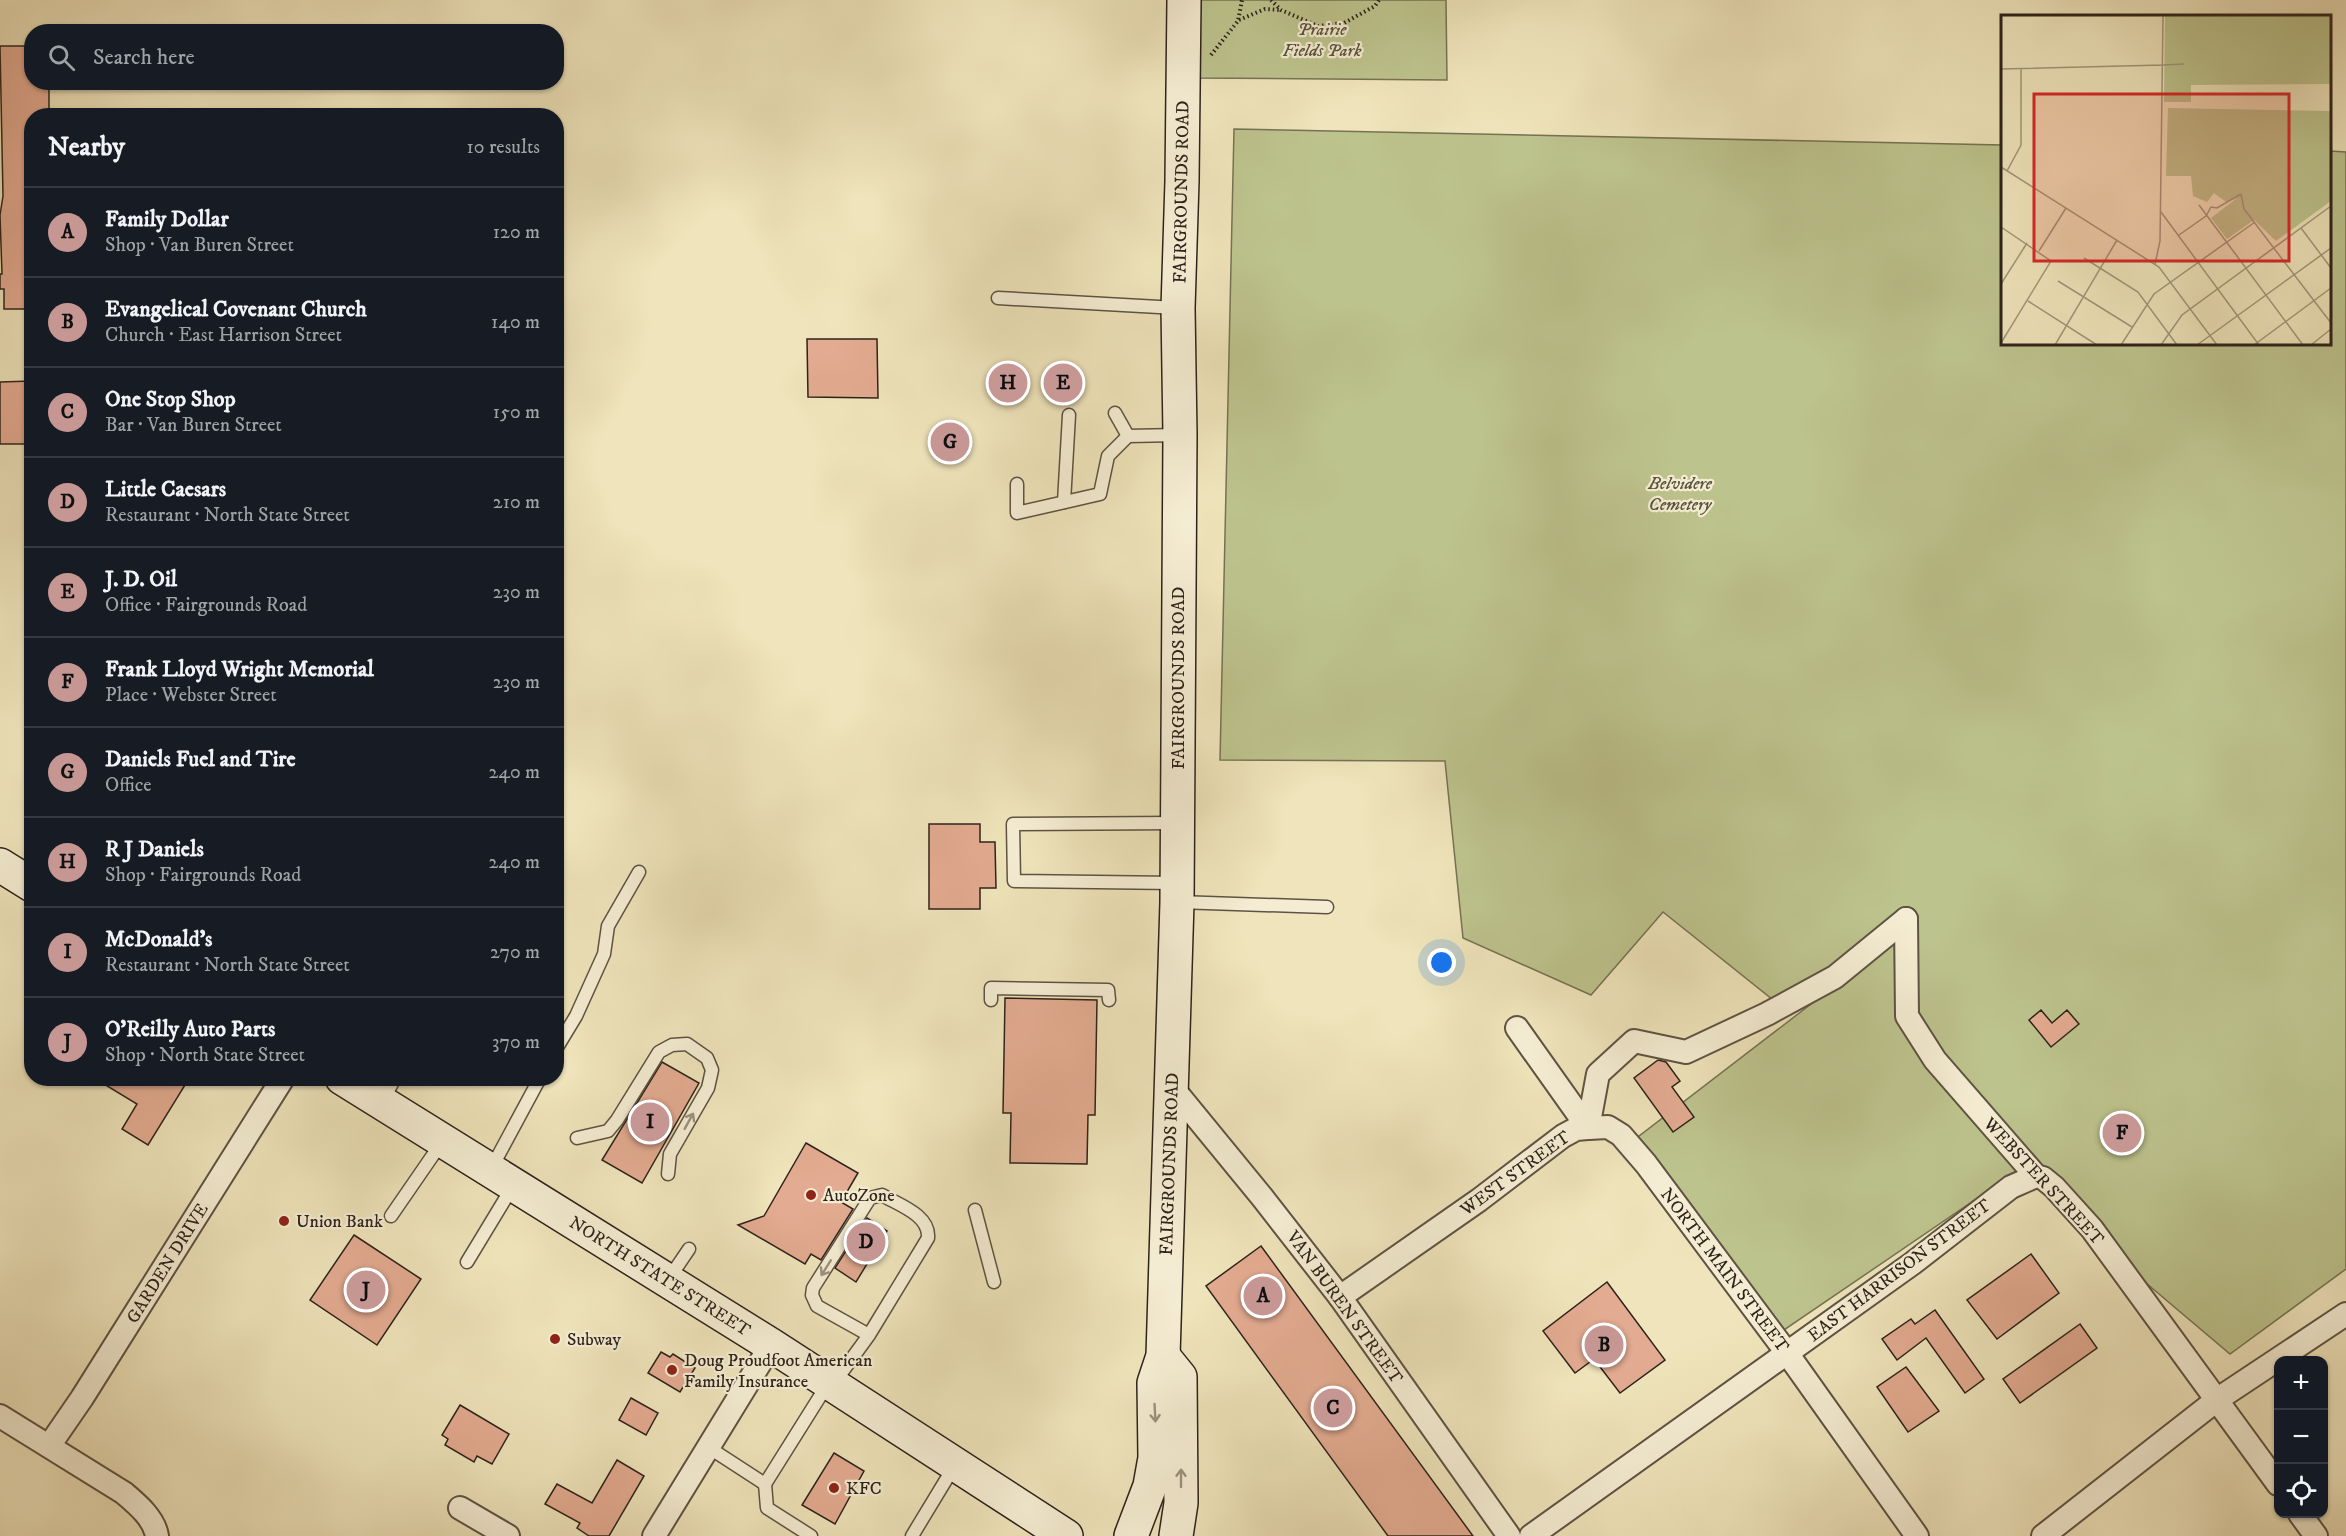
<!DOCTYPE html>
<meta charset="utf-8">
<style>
:root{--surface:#171b24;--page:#242831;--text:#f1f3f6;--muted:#9ea1a6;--line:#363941;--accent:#c59692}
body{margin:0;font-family:"IM FELL DW Pica",serif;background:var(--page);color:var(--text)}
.controls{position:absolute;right:18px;bottom:18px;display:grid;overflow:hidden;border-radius:12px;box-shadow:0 2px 4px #0004}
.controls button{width:54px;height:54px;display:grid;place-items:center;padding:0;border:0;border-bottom:2px solid var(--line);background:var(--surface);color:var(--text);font:30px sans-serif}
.you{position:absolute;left:1442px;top:963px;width:21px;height:21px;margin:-15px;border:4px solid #fff;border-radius:50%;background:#1a73e8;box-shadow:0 0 0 9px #1a73e833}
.badge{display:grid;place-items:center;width:39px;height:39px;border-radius:50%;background:var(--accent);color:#111;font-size:20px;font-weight:700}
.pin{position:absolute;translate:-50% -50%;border:3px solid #fff;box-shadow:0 2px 6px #0006}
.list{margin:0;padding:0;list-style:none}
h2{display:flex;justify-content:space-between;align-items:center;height:78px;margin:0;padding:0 24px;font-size:26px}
h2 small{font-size:20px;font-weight:400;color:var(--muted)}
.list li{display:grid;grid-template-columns:39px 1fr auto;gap:18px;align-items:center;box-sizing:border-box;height:90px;padding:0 24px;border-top:2px solid var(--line)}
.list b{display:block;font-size:22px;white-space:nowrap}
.list p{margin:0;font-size:20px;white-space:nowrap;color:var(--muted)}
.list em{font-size:20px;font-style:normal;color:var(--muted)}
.icon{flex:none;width:33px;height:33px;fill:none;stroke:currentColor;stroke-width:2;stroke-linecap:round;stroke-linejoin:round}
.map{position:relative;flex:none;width:2346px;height:1536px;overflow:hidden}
.search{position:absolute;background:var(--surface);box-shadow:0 2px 4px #0004;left:24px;top:24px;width:540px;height:66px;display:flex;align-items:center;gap:15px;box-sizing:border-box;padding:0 21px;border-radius:24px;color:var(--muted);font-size:22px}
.panel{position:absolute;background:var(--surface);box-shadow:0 2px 4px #0004;left:24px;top:108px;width:540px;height:978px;border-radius:24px}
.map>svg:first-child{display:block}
.green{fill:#bdc38d;stroke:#757354;stroke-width:1.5}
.building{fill:#e3ab91;stroke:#2d231b;stroke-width:1.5}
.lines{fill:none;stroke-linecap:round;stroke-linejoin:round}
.service-casing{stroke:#5e5343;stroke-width:15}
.minor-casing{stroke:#5e5343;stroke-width:26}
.secondary-casing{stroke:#2d231b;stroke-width:36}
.path{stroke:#2d231b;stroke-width:4;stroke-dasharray:1.5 3;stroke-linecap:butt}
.service{stroke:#f5edd3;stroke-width:12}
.minor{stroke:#f5edd3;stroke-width:22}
.secondary{stroke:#f5edd3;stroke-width:33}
.oneway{stroke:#9b9280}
.poi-dot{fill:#8f2418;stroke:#f5edd3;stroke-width:2}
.labels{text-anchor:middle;stroke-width:4.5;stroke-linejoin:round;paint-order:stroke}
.park-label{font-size:18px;font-style:italic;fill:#58533d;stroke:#f5edd3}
.street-label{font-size:18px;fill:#2d231b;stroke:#f5edd3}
.poi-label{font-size:18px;fill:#2d231b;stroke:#f5edd3;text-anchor:start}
.inset-road{fill:none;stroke:#a1977b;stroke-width:1.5}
.view{fill:#d62828;fill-opacity:0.15;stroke:#d62828;stroke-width:3}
.inset-edge{fill:none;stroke:#2d231b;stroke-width:3}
</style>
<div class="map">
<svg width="2346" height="1536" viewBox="0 0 2346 1536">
<rect width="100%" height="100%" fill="#efe4bb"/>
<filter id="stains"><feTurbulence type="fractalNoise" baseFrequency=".00333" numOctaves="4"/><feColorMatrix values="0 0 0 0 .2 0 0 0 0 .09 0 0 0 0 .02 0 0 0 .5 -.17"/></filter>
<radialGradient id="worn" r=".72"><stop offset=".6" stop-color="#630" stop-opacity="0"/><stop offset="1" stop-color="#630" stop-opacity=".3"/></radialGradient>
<g class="green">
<polygon points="1197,0 1446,0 1447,80 1196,78"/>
<polygon points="1234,129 2002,145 2002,344 2330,344 2330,151 2346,152 2346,1269 2230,1354 2146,1283 2032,1161 1778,1334 1634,1140 1906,931 1772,999 1663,912 1591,995 1463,938 1445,761 1220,760"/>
</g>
<g class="building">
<polygon points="0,46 32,46 32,82 49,82 49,116 32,116 32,309 4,309 4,289 0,289 0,274 2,274 0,215 3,196"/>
<polygon points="807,339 877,339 878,398 808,397"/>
<polygon points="32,381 32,444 0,444 0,382"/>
<polygon points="929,824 980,824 980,842 995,842 996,888 980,888 980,909 929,909"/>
<polygon points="1005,998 1097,1000 1095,1115 1088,1115 1087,1164 1010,1163 1011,1113 1003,1113"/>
<polygon points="2041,1010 2052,1023 2067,1010 2079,1024 2051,1047 2029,1020"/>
<polygon points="1658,1060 1666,1062 1680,1081 1672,1087 1694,1117 1673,1132 1634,1078"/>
<polygon points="662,1062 699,1083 642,1183 602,1160"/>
<polygon points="94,1078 174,1078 185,1085 148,1145 122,1129 137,1104"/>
<polygon points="806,1143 858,1173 841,1202 853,1209 821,1260 811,1254 805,1264 738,1225 764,1216"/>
<polygon points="867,1218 887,1231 856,1282 835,1268"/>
<polygon points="354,1235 421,1279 377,1345 310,1300"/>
<polygon points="1261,1246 1473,1536 1388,1536 1206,1286"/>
<polygon points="2031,1254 2059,1293 1997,1339 1967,1300"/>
<polygon points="1607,1282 1665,1360 1620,1393 1594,1359 1575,1373 1543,1331"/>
<polygon points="1935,1310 1984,1379 1965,1393 1926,1338 1897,1360 1882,1339 1911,1319 1915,1324"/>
<polygon points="2080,1324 2097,1348 2020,1403 2003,1379"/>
<polygon points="661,1352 670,1357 673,1354 695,1368 680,1392 648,1373"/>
<polygon points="1906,1367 1939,1411 1908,1432 1877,1387"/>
<polygon points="631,1398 658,1413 646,1435 619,1420"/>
<polygon points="460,1405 509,1434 492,1464 477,1456 474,1462 445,1445 448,1439 442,1435"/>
<polygon points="834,1453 864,1471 835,1524 802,1505"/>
<polygon points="617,1460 644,1476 609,1536 589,1536 577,1528 580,1523 545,1504 557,1484 592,1503"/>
</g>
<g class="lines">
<defs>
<g id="service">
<polyline points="998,298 1177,308"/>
<polyline points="1115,413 1128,436 1178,435"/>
<polyline points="1017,484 1017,513 1100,494 1108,456 1128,436"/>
<polyline points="1064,502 1069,415"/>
<polyline points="1175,883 1014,881 1013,824 1176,823"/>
<polyline points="1178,902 1327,907"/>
<polyline points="991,1000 991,988 1108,990 1109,1000"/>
<polyline points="556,1049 576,1016 604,954 608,926 639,872"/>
<polyline points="382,1102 395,1078"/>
<polyline points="577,1138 608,1131 617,1120 659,1052 672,1045 687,1044 707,1058 712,1070 708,1088 670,1154 668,1174"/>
<polyline points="491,1169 540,1078"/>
<polyline points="975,1210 994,1282"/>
<polyline points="391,1216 442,1142"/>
<polyline points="467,1262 513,1186"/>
<polyline points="668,1280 689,1249"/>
<path d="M834,1383L869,1335L928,1238C930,1215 899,1205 882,1195L870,1198L813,1288L812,1295L817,1306L869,1335"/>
<polyline points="708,1447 765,1484 829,1382"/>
<polyline points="765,1484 767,1508 811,1536"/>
<polyline points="912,1536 955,1465"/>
</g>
<g id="minor">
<polyline points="1906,919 1907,1016 1935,1060 2036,1176 2043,1178 2054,1187 2092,1229 2278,1484"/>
<polyline points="1517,1028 1588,1128 1608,1127 1621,1135 1646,1164 1787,1353 1917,1536"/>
<polyline points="1171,1086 1262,1197 1340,1297 1509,1536"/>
<polyline points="1340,1297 1479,1200 1563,1136 1576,1129 1588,1128 1598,1074 1634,1041 1686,1052 1767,1014 1835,977 1906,919"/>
<path d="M0,1416L124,1493C137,1504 154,1518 157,1536"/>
<polyline points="49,1446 82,1398 283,1078"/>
<polyline points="460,1508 508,1536"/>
<polyline points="2300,1514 2316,1536"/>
<polyline points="654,1536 771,1345"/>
<polyline points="1531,1536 1913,1263 2011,1187 2036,1176"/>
<polyline points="2043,1536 2218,1399 2346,1314"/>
</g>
<g id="secondary">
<polyline points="0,865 32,885"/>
<polyline points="342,1078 771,1345 1066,1536"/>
<polyline points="1163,1356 1180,1377 1181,1503 1176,1536"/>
<polyline points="1131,1536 1150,1486 1155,1458 1154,1383 1163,1356 1177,902 1180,435 1178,308 1182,181 1184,0"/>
</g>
</defs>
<use href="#service" class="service-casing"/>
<use href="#minor" class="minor-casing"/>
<use href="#secondary" class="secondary-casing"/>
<g class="path">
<polyline points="1271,0 1281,10 1318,26 1344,23 1375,6 1379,0"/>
<polyline points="1239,20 1265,9 1280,10"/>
<polyline points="1211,55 1238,21 1242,0"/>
</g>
<use href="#service" class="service"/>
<use href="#minor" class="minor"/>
<use href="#secondary" class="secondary"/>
</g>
<defs><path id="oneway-shaft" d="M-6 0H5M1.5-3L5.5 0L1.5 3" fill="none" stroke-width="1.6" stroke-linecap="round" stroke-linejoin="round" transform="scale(1.5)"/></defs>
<g class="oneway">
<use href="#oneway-shaft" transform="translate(689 1121) rotate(-61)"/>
<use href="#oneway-shaft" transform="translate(826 1268) rotate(122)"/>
<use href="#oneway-shaft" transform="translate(1155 1413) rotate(87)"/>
<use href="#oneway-shaft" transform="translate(1181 1478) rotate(-90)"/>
</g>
<g class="poi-dot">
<circle cx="811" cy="1195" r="6"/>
<circle cx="284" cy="1221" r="6"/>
<circle cx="555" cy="1339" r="6"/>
<circle cx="672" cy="1370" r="6"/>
<circle cx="834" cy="1488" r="6"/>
</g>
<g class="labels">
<g class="park-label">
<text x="1322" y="35">Prairie<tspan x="1322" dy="21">Fields Park</tspan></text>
<text x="1680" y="489">Belvidere<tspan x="1680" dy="21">Cemetery</tspan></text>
</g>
<g class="street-label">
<text transform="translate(1181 192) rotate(-89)" y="6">FAIRGROUNDS ROAD</text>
<text transform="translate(1178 678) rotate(-90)" y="6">FAIRGROUNDS ROAD</text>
<text transform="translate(1169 1164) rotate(-88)" y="6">FAIRGROUNDS ROAD</text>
<text transform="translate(1515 1173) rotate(-36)" y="6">WEST STREET</text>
<text transform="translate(2044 1181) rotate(47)" y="6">WEBSTER STREET</text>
<text transform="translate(167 1263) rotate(-58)" y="6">GARDEN DRIVE</text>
<text transform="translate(1725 1270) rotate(53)" y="6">NORTH MAIN STREET</text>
<text transform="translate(1899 1270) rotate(-37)" y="6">EAST HARRISON STREET</text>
<text transform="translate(660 1276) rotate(32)" y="6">NORTH STATE STREET</text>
<text transform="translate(1345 1307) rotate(54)" y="6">VAN BUREN STREET</text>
</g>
<g class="poi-label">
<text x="823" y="1201">AutoZone</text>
<text x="296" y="1227">Union Bank</text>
<text x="567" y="1345">Subway</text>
<text x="684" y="1366">Doug Proudfoot American<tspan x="684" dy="21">Family Insurance</tspan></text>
<text x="846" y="1494">KFC</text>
</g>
</g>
<g transform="translate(2001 15)">
<rect width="330" height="330" fill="#efe4bb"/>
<path d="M164,0H330V69L190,70V87H163ZM167,93L330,96V186L275,226L253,205L226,224L210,203L236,183L225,187L213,178L206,187L192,181L190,161H165Z" fill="#bdc38d"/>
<path class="inset-road" d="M162,50L183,49M0,54L162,50M0,152L158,252L216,330M6,156L20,130V54M240,179L243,194L330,308M198,190L302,330M160,197L258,330M0,212L50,246L0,328M300,213L330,253M178,220L205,201L210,192L216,193L240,179M38,236L65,193M83,243L137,277L176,330M154,249L159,226L162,0M57,266L131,312M0,269L26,228M27,286L96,330M54,330L116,225M120,330L153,279L254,207M160,330L181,300L330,191M196,330L330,233M253,330L330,273M310,330L330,314"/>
<path class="view" d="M33,79H288V246H33Z"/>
<rect width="330" height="330" class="inset-edge"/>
</g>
<rect width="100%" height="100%" filter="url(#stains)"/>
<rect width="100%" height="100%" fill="url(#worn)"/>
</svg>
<div class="controls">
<button>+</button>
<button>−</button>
<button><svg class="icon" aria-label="locate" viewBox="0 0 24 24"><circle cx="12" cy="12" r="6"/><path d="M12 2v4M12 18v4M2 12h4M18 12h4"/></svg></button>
</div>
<div class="you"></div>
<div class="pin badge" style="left:1263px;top:1296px">A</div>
<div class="pin badge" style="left:1604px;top:1345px">B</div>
<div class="pin badge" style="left:1333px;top:1408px">C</div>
<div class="pin badge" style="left:866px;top:1242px">D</div>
<div class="pin badge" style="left:1063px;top:383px">E</div>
<div class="pin badge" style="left:2122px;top:1133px">F</div>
<div class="pin badge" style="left:950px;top:442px">G</div>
<div class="pin badge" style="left:1008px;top:383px">H</div>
<div class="pin badge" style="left:650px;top:1122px">I</div>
<div class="pin badge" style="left:366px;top:1290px">J</div>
<div class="search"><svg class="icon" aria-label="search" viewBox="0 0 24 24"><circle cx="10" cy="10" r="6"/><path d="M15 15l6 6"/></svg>Search here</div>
<section class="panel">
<h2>Nearby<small>10 results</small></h2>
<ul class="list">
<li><span class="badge">A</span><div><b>Family Dollar</b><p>Shop · Van Buren Street</p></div><em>120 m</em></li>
<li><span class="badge">B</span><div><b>Evangelical Covenant Church</b><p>Church · East Harrison Street</p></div><em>140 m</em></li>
<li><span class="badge">C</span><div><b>One Stop Shop</b><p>Bar · Van Buren Street</p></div><em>150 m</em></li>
<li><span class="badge">D</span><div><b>Little Caesars</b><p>Restaurant · North State Street</p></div><em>210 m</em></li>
<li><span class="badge">E</span><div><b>J. D. Oil</b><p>Office · Fairgrounds Road</p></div><em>230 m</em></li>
<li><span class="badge">F</span><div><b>Frank Lloyd Wright Memorial</b><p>Place · Webster Street</p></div><em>230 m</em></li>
<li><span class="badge">G</span><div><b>Daniels Fuel and Tire</b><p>Office</p></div><em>240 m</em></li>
<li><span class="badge">H</span><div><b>R J Daniels</b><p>Shop · Fairgrounds Road</p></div><em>240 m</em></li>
<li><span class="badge">I</span><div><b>McDonald's</b><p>Restaurant · North State Street</p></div><em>270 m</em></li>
<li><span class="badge">J</span><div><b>O'Reilly Auto Parts</b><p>Shop · North State Street</p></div><em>370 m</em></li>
</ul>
</section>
</div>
